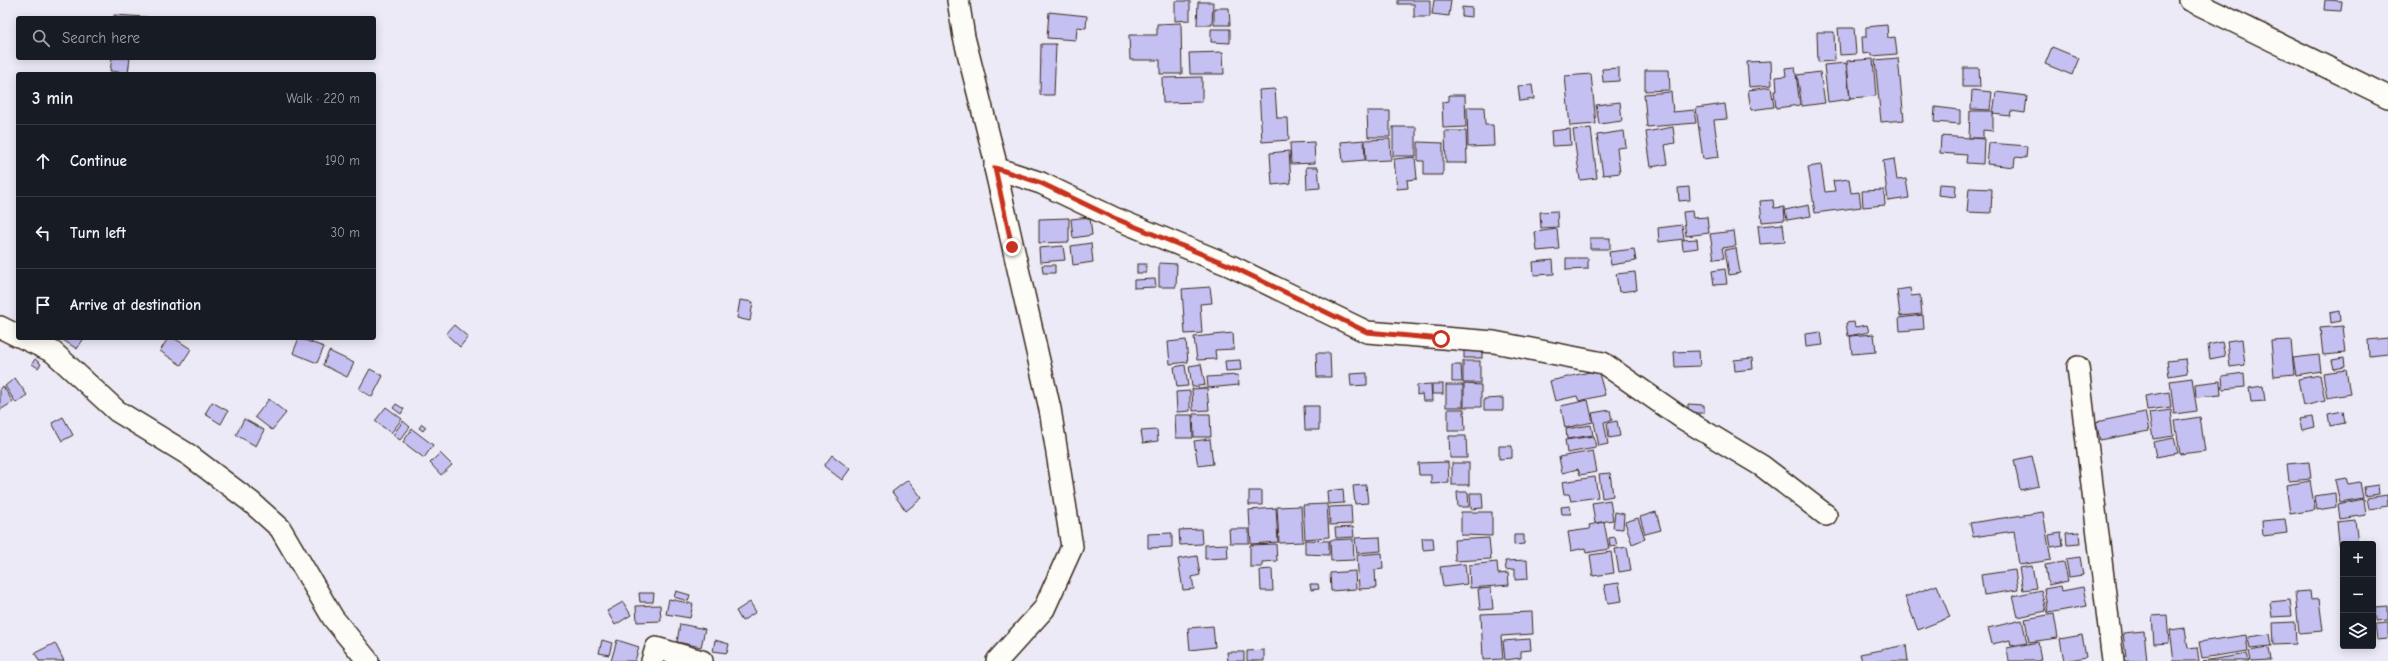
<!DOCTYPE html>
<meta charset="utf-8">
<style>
:root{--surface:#171b24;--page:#20242c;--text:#f1f3f6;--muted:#9ea1a6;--line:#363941}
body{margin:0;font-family:"Comic Neue",sans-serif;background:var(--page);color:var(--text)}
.controls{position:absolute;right:12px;bottom:12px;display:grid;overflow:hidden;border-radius:4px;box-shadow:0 2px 10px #0003}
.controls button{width:36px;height:36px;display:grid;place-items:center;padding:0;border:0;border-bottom:1px solid var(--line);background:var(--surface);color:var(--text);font:20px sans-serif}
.stop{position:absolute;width:12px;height:12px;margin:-9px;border:3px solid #c8321e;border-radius:50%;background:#fff}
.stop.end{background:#c8321e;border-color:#fff;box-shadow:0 1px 4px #0008}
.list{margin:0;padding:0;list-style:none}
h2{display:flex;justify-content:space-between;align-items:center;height:52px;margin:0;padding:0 16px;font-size:17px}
h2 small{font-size:13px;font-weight:400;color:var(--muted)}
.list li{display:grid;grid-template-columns:26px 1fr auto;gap:12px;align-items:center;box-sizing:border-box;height:72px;padding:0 16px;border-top:1px solid var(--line)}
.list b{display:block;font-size:15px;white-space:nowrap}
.list em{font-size:13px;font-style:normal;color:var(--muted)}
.icon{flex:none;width:22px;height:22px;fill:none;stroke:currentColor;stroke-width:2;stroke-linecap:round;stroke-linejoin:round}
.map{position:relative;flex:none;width:2388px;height:661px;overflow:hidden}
.search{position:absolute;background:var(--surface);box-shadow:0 2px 10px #0003;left:16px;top:16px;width:360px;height:44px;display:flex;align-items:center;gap:10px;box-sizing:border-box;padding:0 14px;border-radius:4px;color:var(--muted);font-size:15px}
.panel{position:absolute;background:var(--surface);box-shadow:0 2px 10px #0003;left:16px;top:72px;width:360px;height:268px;border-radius:4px}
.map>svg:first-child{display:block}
.building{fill:#c5c0f2;stroke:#3b2a1e}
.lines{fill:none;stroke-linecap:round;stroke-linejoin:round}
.minor-casing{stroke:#3b2a1e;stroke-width:24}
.minor{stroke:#fdfcf7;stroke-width:21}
.route{stroke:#c8321e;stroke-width:5}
</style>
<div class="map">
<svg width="2388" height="661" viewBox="0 0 2388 661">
<rect width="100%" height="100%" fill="#eceaf6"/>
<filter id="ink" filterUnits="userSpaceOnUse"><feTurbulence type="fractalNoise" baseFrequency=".025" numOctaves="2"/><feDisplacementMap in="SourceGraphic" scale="8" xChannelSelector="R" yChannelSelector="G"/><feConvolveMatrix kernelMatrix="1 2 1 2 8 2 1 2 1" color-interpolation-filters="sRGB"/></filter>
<g filter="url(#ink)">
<g class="building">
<polygon points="1398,0 1430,0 1430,17 1414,17 1414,4 1398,4"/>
<polygon points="1434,0 1451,0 1449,16 1432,14"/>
<polygon points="2325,0 2342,1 2341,11 2324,10"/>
<polygon points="1175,1 1190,1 1190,20 1175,21"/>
<polygon points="1198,2 1213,2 1212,25 1197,25"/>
<polygon points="1462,7 1472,8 1472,17 1462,16"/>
<polygon points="1214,8 1229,8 1230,25 1214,25"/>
<polygon points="1049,12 1087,16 1086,28 1077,27 1076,40 1047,38"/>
<polygon points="114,15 146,17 150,18 114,18"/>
<polygon points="1181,23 1182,74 1160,74 1160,60 1130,60 1129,35 1157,35 1157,24"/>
<polygon points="1887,25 1888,38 1895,37 1897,54 1872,56 1872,53 1863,54 1862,37 1866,37 1866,27"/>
<polygon points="1838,28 1854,28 1856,54 1840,55"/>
<polygon points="1211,29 1230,29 1230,43 1211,42"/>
<polygon points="1817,32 1834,32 1835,61 1818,62"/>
<polygon points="1041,44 1056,44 1054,95 1040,95"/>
<polygon points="2052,47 2079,58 2072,75 2045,64"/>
<polygon points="1223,52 1224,74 1190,74 1189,53"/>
<polygon points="112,58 130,58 128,73 110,71"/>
<polygon points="1898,58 1904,120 1881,122 1875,60"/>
<polygon points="1873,59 1876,96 1850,98 1847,61"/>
<polygon points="1771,61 1772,85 1749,87 1747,62"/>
<polygon points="1846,63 1850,99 1828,102 1824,65"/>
<polygon points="1795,67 1800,105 1776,108 1774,91 1777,91 1776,77 1786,76 1785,68"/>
<polygon points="1619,68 1619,81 1603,82 1602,69"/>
<polygon points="1963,68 1979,68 1980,87 1963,87"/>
<polygon points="1645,70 1669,70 1670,90 1645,91"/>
<polygon points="1820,72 1825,103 1802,106 1797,75"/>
<polygon points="1591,74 1596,124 1570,126 1565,76"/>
<polygon points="1202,77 1202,102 1163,103 1162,78"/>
<polygon points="1532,85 1534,99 1520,101 1518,86"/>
<polygon points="1771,87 1774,107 1751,110 1748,90"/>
<polygon points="1275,89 1277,118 1288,118 1289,140 1262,142 1259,90"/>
<polygon points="1972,90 1992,92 1990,110 1971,109"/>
<polygon points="1671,92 1673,112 1694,110 1696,123 1647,127 1644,94"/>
<polygon points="1996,92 2027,96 2025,113 2011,111 2010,116 1993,114"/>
<polygon points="1449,95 1465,95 1466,127 1443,128 1442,102 1449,101"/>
<polygon points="1620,102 1622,121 1599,124 1596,105"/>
<polygon points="1725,104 1727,119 1714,120 1719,157 1703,159 1696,108"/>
<polygon points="1467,107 1484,107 1485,125 1493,125 1494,146 1468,147"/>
<polygon points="1935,107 1960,110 1960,124 1934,122"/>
<polygon points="1367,111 1390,111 1390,137 1368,137"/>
<polygon points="1970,111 1993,111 1993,131 1983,130 1983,138 1969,138"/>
<rect x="1393" y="127" width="23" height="29"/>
<polygon points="1673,127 1675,143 1665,145 1668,164 1651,167 1646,132"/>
<polygon points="1591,128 1597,178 1580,180 1573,130"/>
<polygon points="1570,129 1571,145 1552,146 1551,131"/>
<polygon points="1445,131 1466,131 1467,163 1446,163"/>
<polygon points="1624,131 1626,147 1617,148 1620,173 1603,175 1597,135"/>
<polygon points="1941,136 1984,139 1983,164 1966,163 1967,155 1940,153"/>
<polygon points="1390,139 1391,160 1366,161 1365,140"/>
<polygon points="1364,140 1365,160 1343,162 1341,142"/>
<polygon points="1314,142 1315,163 1291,164 1290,143"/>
<polygon points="1418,142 1443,143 1443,175 1424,175 1424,161 1418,161"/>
<polygon points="1989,143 2027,146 2026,158 2015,157 2014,167 1987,164"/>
<polygon points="1289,151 1291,183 1272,185 1270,153"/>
<polygon points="1415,157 1417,179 1407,180 1408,188 1397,189 1394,159"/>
<polygon points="1894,159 1897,180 1906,179 1909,198 1888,201 1883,161"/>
<polygon points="1821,165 1825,192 1835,191 1833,181 1849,179 1851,193 1859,192 1861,207 1815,213 1808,167"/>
<polygon points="1306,167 1318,167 1320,188 1307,189"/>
<polygon points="1939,184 1956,185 1955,197 1938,195"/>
<polygon points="1689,187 1690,200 1679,201 1678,188"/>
<polygon points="1969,188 1992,189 1991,213 1967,212"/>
<polygon points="1884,190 1885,205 1863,207 1862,191"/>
<polygon points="1773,200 1774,208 1784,207 1785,220 1762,222 1760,201"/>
<polygon points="1809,205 1811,216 1787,220 1785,210"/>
<polygon points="1557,211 1558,227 1541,228 1540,212"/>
<polygon points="1692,211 1693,218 1707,217 1709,233 1686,236 1683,212"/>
<polygon points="1090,217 1092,235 1073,238 1071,219"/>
<polygon points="1069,218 1069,242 1039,243 1039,219"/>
<polygon points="1783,224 1785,242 1760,244 1758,226"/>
<polygon points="1682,225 1684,239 1659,242 1658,228"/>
<polygon points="1557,229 1559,249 1537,251 1535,232"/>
<polygon points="1734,231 1736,246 1722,248 1724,258 1714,259 1710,234"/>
<rect x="1590" y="238" width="20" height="11"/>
<polygon points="1697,239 1698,248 1683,250 1682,240"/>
<polygon points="1091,243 1093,262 1073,265 1071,246"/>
<polygon points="1063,246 1065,260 1040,262 1039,248"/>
<polygon points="1736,248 1740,273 1729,275 1725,250"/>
<polygon points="1634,249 1636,261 1611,265 1609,252"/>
<polygon points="1566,258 1588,258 1588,269 1566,270"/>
<polygon points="1553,260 1554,274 1534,275 1533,262"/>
<polygon points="1159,263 1177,264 1176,287 1159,287"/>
<rect x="1137" y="264" width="9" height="9"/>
<polygon points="1042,265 1055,265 1055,273 1043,273"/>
<polygon points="1725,269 1727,284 1714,285 1712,271"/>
<polygon points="1635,272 1637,290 1619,292 1616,274"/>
<polygon points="1155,279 1156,287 1134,288 1134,280"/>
<polygon points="1210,287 1212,303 1200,304 1202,333 1185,334 1182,289"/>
<polygon points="1910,288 1911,296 1920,295 1922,314 1900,316 1897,290"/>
<polygon points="740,300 753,302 750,321 737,318"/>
<polygon points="2339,311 2340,321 2331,323 2330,313"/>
<polygon points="1923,315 1924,329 1900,331 1899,318"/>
<polygon points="1854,322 1855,327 1867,325 1869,332 1848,336 1846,323"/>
<polygon points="454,325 468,337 460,347 446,334"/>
<polygon points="2343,326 2346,353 2323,355 2320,328"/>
<polygon points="1821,332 1823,345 1806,347 1805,334"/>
<polygon points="1233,333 1234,349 1215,350 1216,359 1197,360 1194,337"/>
<polygon points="1874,334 1876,352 1852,354 1850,336"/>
<polygon points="64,338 84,338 77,349 63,340"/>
<polygon points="168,338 174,338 191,349 181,365 160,351"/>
<polygon points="299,338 324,347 317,363 293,353"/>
<polygon points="2388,338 2388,354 2369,356 2368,340"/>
<polygon points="2242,339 2245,365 2230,367 2227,341"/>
<polygon points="1186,340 1188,362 1170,364 1168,342"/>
<polygon points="2291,340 2294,374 2274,376 2271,341"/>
<polygon points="2222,342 2225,356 2210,359 2208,345"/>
<polygon points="329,351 354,363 347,377 323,365"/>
<rect x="1464" y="351" width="18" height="7"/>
<polygon points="1699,351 1700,366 1675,367 1674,352"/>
<polygon points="1316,353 1330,353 1331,377 1317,377"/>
<polygon points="2319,355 2321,371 2296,375 2293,358"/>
<polygon points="1752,358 1753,369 1735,371 1734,360"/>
<polygon points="2344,358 2345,367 2334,369 2332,360"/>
<polygon points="35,359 41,364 38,368 32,364"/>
<polygon points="2185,359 2187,373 2169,376 2167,361"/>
<polygon points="1240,360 1241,370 1226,371 1225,361"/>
<rect x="1463" y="361" width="17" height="22"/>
<polygon points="1201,364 1205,385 1192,387 1189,366"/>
<polygon points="1185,365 1188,386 1177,387 1174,367"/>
<polygon points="1452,365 1461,365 1462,382 1452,382"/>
<polygon points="370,369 383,376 372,397 359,389"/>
<polygon points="1598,370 1605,395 1579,401 1577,396 1555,401 1550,381"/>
<polygon points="2346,370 2350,394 2327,398 2323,373"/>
<polygon points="1367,373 1367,385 1351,386 1350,374"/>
<polygon points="2244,373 2245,387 2223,389 2222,376"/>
<polygon points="1238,375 1239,385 1208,388 1207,377"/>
<polygon points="2320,375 2325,401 2303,406 2298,379"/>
<polygon points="15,378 27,395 16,403 5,386"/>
<polygon points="2192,378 2197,411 2174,414 2170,381"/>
<polygon points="2220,381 2221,395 2196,397 2195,384"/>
<polygon points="1431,384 1432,401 1423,401 1422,394 1417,395 1417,385"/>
<rect x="1432" y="384" width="11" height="10"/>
<polygon points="1464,384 1481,385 1481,407 1464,407"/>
<rect x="1446" y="385" width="17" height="22"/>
<polygon points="3,386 13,402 0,410 0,388"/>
<polygon points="2263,386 2265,401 2251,402 2249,388"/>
<polygon points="1207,388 1209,410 1193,411 1192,389"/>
<polygon points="1190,391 1190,411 1177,412 1176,392"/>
<polygon points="2169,392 2171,407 2147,410 2145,396"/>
<polygon points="1503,398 1503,410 1484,410 1484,399"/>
<polygon points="269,399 286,413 272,430 255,417"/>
<polygon points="1588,400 1593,422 1565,428 1561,406"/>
<polygon points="212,402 228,411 221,424 205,414"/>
<polygon points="396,404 404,409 401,414 393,408"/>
<polygon points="1688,404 1704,405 1704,413 1688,413"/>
<polygon points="1304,406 1319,406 1319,430 1305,430"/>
<polygon points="386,407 402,419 391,433 375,421"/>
<polygon points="1448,409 1464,409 1465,431 1448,431"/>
<polygon points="1610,410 1612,420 1604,422 1608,444 1599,446 1592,413"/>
<polygon points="2171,410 2174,436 2153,439 2149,413"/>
<polygon points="2343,411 2345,423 2330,426 2328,414"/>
<polygon points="2145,412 2149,431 2100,440 2096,422"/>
<polygon points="1193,414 1210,414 1211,437 1194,437"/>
<polygon points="1175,415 1192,415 1193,438 1176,438"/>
<polygon points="63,417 73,435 62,441 52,423"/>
<polygon points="2200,417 2205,451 2180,454 2175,421"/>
<polygon points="2313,417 2315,427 2302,430 2299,419"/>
<polygon points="244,419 264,430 256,446 236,435"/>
<polygon points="403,421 410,427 400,440 393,435"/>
<polygon points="1617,421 1620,436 1609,438 1607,423"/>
<polygon points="422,424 426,427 423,431 419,428"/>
<polygon points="1591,425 1593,435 1567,439 1566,429"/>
<polygon points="412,429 433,445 424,458 403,442"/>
<polygon points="1157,430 1158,441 1143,443 1141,431"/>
<polygon points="1449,436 1466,436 1467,458 1450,458"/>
<polygon points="1594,436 1596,448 1567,453 1565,440"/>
<polygon points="2174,438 2178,453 2156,457 2153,442"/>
<polygon points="1210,439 1213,464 1198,466 1194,441"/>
<polygon points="1499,446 1512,446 1512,458 1499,459"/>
<polygon points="1593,451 1597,472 1580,475 1578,469 1562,473 1559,457"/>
<polygon points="440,453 452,465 441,475 430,463"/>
<polygon points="832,455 850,469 842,480 824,466"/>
<polygon points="2032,456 2039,486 2020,490 2014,460"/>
<polygon points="1448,462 1449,483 1431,484 1431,475 1419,475 1418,463"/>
<polygon points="2309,462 2311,479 2289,481 2287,464"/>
<rect x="1452" y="463" width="17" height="22"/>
<polygon points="1610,473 1613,496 1602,498 1599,474"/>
<polygon points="1595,477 1598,497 1571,501 1569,494 1564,494 1562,482"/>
<polygon points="2346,478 2348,484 2360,482 2363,498 2340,502 2335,480"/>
<polygon points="908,480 922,498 906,511 892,492"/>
<polygon points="2310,481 2315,510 2290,514 2286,485"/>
<polygon points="1366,485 1368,503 1355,504 1353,486"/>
<polygon points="2378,485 2379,494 2365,496 2364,487"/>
<polygon points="1343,489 1344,503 1328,504 1327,491"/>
<rect x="1249" y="491" width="13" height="14"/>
<polygon points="1457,492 1468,492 1469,507 1458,507"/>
<polygon points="1470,493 1482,493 1483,508 1471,509"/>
<polygon points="2335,493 2336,507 2317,510 2315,496"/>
<polygon points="2387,495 2388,506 2369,509 2367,498"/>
<polygon points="2364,499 2366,515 2340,519 2338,504"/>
<polygon points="1610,500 1613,520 1595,523 1592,503"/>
<polygon points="1327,504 1329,537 1305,539 1303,505"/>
<polygon points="1301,506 1303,542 1279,543 1277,507"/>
<polygon points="1351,506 1352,524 1330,525 1329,507"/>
<polygon points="1570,506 1571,514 1562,514 1561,507"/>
<polygon points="1276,508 1278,542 1251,544 1249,510"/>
<polygon points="1461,512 1492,512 1492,536 1461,535"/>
<polygon points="1615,512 1624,514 1623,529 1613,528"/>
<polygon points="1656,512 1661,530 1645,534 1640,517"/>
<polygon points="2043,512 2051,560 2019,565 2014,531 1973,537 1970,523"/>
<polygon points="1638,518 1645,539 1632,544 1625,522"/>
<polygon points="2285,519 2287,533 2263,536 2262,521"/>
<polygon points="2355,520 2358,544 2343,544 2343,550 2340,551 2337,522"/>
<polygon points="1604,522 1609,549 1586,553 1585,548 1571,551 1568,532 1590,529 1589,525"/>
<polygon points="1353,527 1354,537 1336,538 1335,528"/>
<polygon points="1201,529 1202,544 1180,545 1179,530"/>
<polygon points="1229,529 1249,529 1249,543 1230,543"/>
<polygon points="2079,532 2080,544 2067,545 2066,533"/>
<polygon points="1172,533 1172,547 1148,548 1148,534"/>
<polygon points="2061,533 2063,545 2051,547 2049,535"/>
<polygon points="1514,535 1524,535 1524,544 1514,545"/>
<polygon points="1380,537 1381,551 1357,553 1355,538"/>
<polygon points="1615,537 1617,546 1610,547 1609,538"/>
<polygon points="1422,538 1433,538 1434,549 1423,550"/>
<polygon points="1489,538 1491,559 1455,561 1454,540"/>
<polygon points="1353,539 1354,560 1331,561 1330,540"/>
<polygon points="1305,540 1329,541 1329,555 1305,554"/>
<polygon points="1227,544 1228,558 1205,559 1205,545"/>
<polygon points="1276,544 1277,561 1262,562 1262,567 1250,567 1250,545"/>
<polygon points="1627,547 1631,570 1619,572 1615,549"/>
<polygon points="1611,552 1614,573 1593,576 1590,555"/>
<polygon points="1382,553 1383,569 1375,570 1376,588 1359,589 1357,555"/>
<polygon points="1197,556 1200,575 1192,577 1194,589 1183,590 1178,559"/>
<polygon points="2080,557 2083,575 2069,577 2066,559"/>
<polygon points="1527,560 1528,579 1515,580 1515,569 1506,570 1505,561"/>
<polygon points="1497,562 1498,574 1508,573 1509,585 1470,588 1469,565"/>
<polygon points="2064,562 2068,581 2048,585 2045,565"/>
<polygon points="1465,564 1467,584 1443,587 1440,567"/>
<polygon points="2032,566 2036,588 2023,590 2019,568"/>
<polygon points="1272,569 1273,591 1261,591 1260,570"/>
<polygon points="2015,570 2018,590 1984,595 1981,575"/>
<polygon points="1355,571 1356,589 1331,591 1330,573"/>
<polygon points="1619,583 1622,601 1608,603 1604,585"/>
<polygon points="1310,584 1318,584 1319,589 1311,590"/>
<polygon points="1937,585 1950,617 1918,630 1905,597"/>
<polygon points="2061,586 2062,591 2083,587 2087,606 2048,613 2044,589"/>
<polygon points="1491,588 1493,609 1480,610 1478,589"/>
<polygon points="2041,590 2046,611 2018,617 2013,596"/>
<polygon points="676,591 690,595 688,601 674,597"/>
<polygon points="2310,591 2311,600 2319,599 2323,631 2299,633 2295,592"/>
<polygon points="639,593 654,593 653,602 640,602"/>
<polygon points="669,599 693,604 690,618 666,614"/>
<polygon points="2290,600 2292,616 2272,617 2270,602"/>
<polygon points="623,602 631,615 615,625 607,611"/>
<polygon points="750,602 756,612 742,621 736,611"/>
<polygon points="660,605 661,621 637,622 636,606"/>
<polygon points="2388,606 2388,620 2376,621 2375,607"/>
<polygon points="1532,612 1533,634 1501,636 1503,659 1483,660 1481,614"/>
<polygon points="2054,614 2058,638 2029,642 2025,619"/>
<polygon points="2167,615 2169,643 2154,644 2152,616"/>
<polygon points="2022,620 2027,643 2011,646 2010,640 1992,644 1988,628"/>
<polygon points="2295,622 2296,644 2274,645 2273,623"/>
<polygon points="2388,623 2388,639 2377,640 2375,624"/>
<polygon points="680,624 705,629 701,647 677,642"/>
<polygon points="1213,626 1215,647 1190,650 1188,628"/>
<polygon points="2185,628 2188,648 2197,647 2199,661 2174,661 2170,630"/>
<polygon points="2144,631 2147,661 2121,661 2121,657 2126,656 2123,633"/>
<polygon points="2270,634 2272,646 2250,648 2248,637"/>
<polygon points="2082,635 2086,657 2064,661 2060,639"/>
<polygon points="2246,635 2248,651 2202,658 2199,642"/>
<polygon points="1530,639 1531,650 1521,651 1521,658 1505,660 1503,641"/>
<polygon points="602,640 612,643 609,655 599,653"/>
<polygon points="617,640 639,647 635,661 611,661"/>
<polygon points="715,640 729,644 727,653 713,651"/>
<polygon points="2038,642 2041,661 2009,661 2007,648"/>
<polygon points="55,643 64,661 39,661 35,653"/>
<polygon points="1906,645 1908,661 1862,661 1860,654"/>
<polygon points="2269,648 2271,660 2251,661 2249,651"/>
<polygon points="1264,650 1264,661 1247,661 1247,651"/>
<polygon points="1227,652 1244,652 1244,661 1228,661"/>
<polygon points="2247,654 2249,661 2203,661"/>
</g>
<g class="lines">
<defs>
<g id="minor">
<polyline points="958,0 964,37 995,160 995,168 1050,409 1072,547 1044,609 997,661"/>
<polyline points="2190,0 2388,97"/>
<polyline points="995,168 1041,183 1114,218 1231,266 1367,332 1494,342 1603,363 1682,418 1762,466 1826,515"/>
<polyline points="0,327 18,336"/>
<polyline points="23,338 53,352 117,411 189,455 251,502 280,528 333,618 368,661"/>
<polyline points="2078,367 2113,661"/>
<polyline points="652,661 656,648 702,661"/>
</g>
</defs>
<use href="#minor" class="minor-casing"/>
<use href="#minor" class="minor"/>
</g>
</g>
<g class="lines" filter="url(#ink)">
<polyline class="route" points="1012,247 995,168 1041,183 1114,218 1231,266 1367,332 1441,339"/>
</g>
</svg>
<div class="controls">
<button>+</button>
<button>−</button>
<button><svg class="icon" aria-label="layers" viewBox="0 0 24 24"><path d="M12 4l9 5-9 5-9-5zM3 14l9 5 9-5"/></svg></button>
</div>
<div class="stop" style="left:1441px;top:339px"></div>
<div class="stop end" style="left:1012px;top:247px"></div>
<div class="search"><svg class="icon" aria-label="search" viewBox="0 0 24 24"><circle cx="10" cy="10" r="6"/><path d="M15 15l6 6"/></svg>Search here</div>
<section class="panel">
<h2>3 min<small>Walk · 220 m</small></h2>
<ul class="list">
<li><svg class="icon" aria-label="ahead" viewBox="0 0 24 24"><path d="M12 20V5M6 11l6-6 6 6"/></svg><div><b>Continue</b></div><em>190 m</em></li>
<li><svg class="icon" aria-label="left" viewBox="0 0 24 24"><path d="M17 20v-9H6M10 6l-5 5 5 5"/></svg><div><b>Turn left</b></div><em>30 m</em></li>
<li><svg class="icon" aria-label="arrive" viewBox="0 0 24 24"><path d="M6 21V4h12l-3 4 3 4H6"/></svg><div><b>Arrive at destination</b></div></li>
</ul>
</section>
</div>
